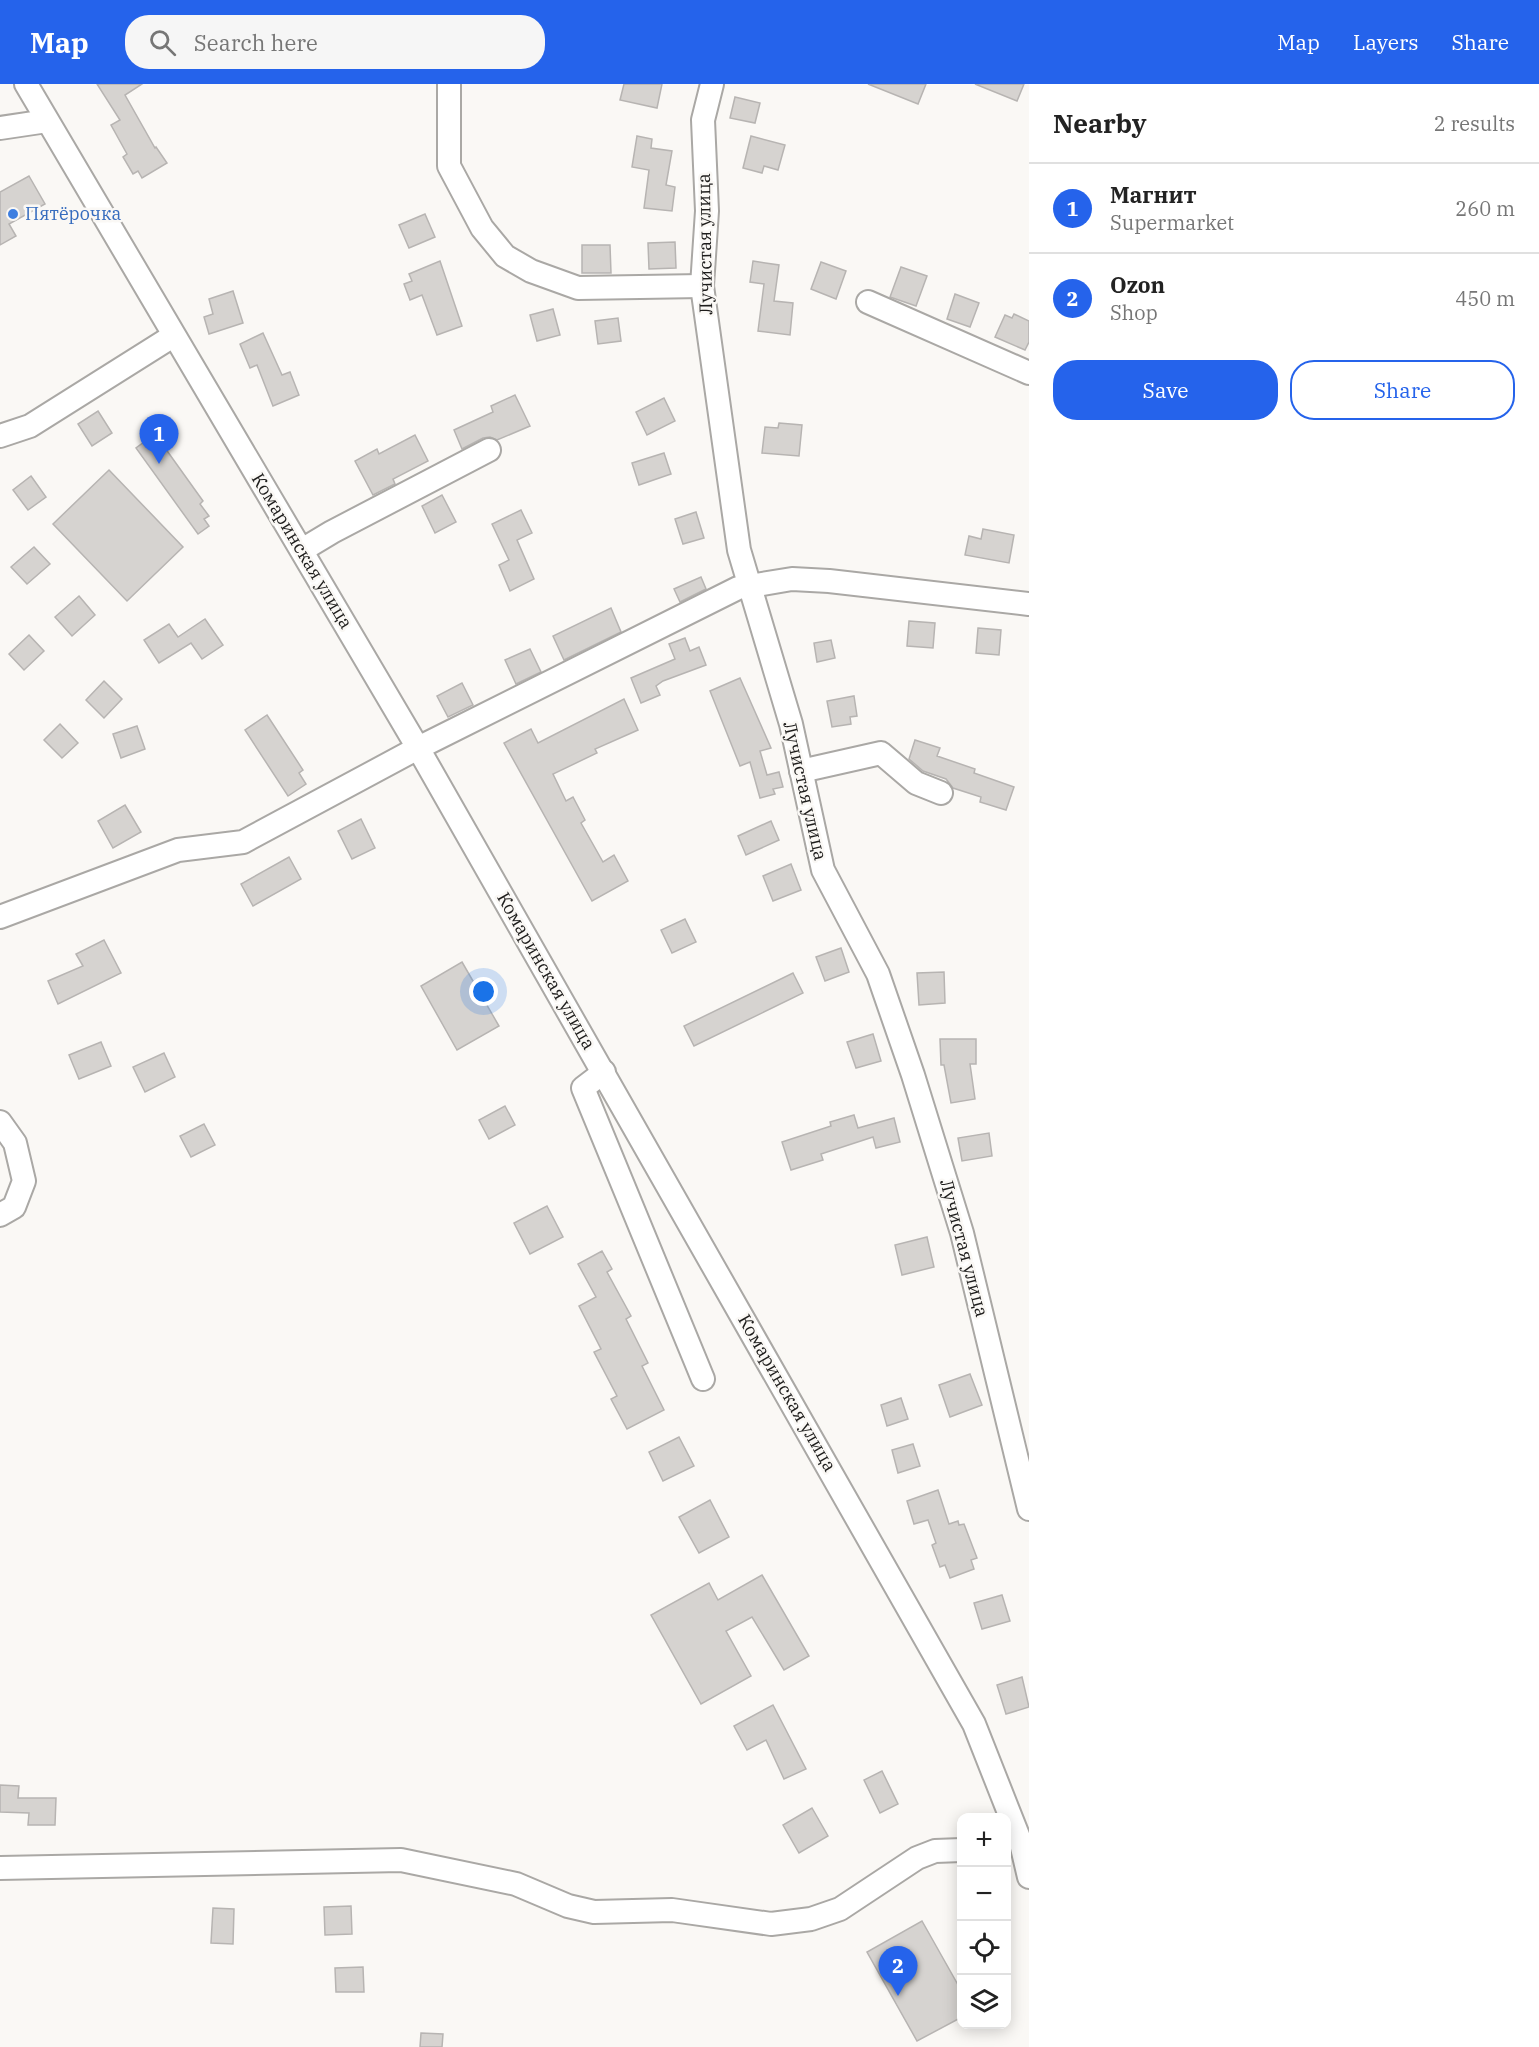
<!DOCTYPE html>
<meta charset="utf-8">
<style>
:root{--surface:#fff;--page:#f6f6f6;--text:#222;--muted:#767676;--line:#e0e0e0;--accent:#2563eb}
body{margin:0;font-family:"IBM Plex Serif",serif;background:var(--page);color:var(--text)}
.controls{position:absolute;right:18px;bottom:18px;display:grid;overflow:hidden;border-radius:12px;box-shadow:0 3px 15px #0003}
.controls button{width:54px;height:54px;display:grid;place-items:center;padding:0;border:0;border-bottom:2px solid var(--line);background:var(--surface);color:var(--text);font:30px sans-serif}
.you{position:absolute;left:484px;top:908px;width:21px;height:21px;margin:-15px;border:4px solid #fff;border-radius:50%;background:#1a73e8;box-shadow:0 0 0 9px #1a73e833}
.badge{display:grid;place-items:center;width:39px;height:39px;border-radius:50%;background:var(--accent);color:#fff;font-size:20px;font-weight:700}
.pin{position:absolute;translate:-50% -50px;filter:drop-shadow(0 2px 3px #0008)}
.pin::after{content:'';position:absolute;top:32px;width:21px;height:18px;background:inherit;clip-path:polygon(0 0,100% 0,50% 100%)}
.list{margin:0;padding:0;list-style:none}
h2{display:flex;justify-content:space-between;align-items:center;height:78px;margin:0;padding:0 24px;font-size:26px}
h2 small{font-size:20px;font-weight:400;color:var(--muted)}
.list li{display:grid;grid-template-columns:39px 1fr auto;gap:18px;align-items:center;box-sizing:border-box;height:90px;padding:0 24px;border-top:2px solid var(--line)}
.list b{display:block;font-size:22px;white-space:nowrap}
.list p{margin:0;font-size:20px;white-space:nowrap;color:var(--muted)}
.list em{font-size:20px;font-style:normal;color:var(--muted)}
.actions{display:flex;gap:12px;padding:18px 24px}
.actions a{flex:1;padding:14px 0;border:2px solid var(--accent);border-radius:24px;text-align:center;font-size:21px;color:var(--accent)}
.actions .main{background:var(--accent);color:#fff}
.icon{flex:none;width:33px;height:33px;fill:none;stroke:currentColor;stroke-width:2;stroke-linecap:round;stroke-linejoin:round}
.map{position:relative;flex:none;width:1029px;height:1963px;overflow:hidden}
header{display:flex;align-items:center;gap:36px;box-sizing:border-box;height:84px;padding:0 30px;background:var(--accent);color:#fff}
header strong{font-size:28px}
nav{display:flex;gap:33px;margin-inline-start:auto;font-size:21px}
.search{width:420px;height:54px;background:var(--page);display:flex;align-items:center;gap:15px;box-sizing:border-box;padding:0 21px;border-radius:24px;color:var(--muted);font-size:22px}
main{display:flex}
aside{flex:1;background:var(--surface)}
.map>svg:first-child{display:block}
.building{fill:#d6d3d0;stroke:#b7b4b2;stroke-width:1.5}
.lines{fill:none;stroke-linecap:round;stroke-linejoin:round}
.minor-casing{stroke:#aaa8a5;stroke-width:26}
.minor{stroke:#fff;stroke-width:22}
.shop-dot{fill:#3f7fe0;stroke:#faf8f5;stroke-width:2}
.labels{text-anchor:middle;stroke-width:5;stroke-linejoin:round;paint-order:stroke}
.shop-label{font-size:18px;fill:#366cbe;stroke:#faf8f5;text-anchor:start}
.street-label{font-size:18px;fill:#1d1c1b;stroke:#faf8f5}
</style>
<header>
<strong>Map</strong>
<div class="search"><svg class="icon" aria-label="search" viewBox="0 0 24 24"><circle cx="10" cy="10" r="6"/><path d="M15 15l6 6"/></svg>Search here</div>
<nav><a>Map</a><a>Layers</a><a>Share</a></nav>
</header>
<main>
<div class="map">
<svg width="1029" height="1963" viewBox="0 0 1029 1963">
<rect width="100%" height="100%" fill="#faf8f5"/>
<g class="building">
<polygon points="97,0 142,0 125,11 155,64 156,63 167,79 142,94 138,87 133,90 123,73 127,70 111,41 120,36"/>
<polygon points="624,0 662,0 657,24 620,16"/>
<polygon points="868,0 926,0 918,20"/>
<polygon points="975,0 1024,0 1017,17"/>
<polygon points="735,13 760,19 755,39 730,34"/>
<polygon points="637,52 652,55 651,64 672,67 666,101 675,103 672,127 644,124 649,86 632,83"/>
<polygon points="751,52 785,61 778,86 764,82 762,89 743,84"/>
<polygon points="29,92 45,120 9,140 16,152 0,161 0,108"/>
<polygon points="425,130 435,153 409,164 399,141"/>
<polygon points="675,158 676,184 649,185 648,159"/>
<polygon points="582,161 610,161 611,189 582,189"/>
<polygon points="440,177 462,242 437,251 422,211 410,216 404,200 412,197 409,190"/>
<polygon points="753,177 779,181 774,217 793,219 790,251 758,247 764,200 750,198"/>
<polygon points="821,178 846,187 836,215 811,205"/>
<polygon points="901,183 927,192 916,222 890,213"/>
<polygon points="233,207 243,239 209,250 204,233 213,230 209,215"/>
<polygon points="955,210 979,219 970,243 947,235"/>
<polygon points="553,225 560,251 537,257 530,231"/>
<polygon points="1014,230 1029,237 1029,258 1025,266 995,253 1005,231 1012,234"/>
<polygon points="618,234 621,257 598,260 595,237"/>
<polygon points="263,249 282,291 290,288 299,311 273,322 257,281 250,284 240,260"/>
<polygon points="515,311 530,342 497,356 490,353 483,354 462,365 454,346 493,328 491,322"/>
<polygon points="664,314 675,337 647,351 636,328"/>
<polygon points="98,327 112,349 92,362 78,340"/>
<polygon points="779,339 802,341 799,372 762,369 765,343 778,344"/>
<polygon points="155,350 203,417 200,420 209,432 204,435 209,442 198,450 136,364"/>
<polygon points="415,351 428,377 393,395 395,400 373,411 355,377 377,365 379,370"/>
<polygon points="664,369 671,390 639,401 632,379"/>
<polygon points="109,386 183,463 127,517 53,440"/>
<polygon points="31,392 46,413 28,426 13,406"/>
<polygon points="442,411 456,438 435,449 422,422"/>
<polygon points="521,426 532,449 517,456 534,495 510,507 499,481 509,476 492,440"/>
<polygon points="696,428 704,454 683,460 675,435"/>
<polygon points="983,445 1014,451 1009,479 965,471 969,452 981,455"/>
<polygon points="34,463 50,480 27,500 11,483"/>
<polygon points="701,493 706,505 680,518 674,505"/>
<polygon points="79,512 95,531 72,552 55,533"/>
<polygon points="611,524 621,548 564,576 553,552"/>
<polygon points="205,535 223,561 202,575 191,559 159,579 144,556 169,540 178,553"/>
<polygon points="909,537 935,539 933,564 907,562"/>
<polygon points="978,544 1001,546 999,571 976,569"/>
<polygon points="29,551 44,567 24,586 9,570"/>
<polygon points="685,554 690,567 699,563 706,581 663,597 656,602 660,611 641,619 631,594 675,575 669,560"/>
<polygon points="831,556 835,574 817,578 814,559"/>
<polygon points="530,565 541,588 516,600 505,576"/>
<polygon points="740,594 771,664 760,667 767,691 779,688 783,703 773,705 775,710 760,714 750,678 740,682 710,607"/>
<polygon points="104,597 122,615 104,634 86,616"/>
<polygon points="462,599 473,621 448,633 437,612"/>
<polygon points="854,612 857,632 850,633 851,640 832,643 827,617"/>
<polygon points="624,615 638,646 595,665 597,669 553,690 566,717 573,713 585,736 581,739 603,778 614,771 628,797 592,817 504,659 531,645 538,659"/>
<polygon points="267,631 303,686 299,689 306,700 288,712 245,646"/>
<polygon points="60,640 78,659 62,674 44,656"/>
<polygon points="137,642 145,665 121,674 113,650"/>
<polygon points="915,656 940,664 937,672 975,685 974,689 1014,703 1006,726 980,718 981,713 953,704 946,695 923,687 909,675"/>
<polygon points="125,721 141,748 113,764 98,737"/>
<polygon points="361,735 375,764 352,775 338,747"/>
<polygon points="771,737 779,756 746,771 738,752"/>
<polygon points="289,773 301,795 253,822 241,800"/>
<polygon points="791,780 801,806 773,817 763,792"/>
<polygon points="685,835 696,858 672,869 661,846"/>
<polygon points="104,856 121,889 58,920 48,897 83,882 76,870"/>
<polygon points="841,864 849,888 825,897 816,873"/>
<polygon points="462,878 499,942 457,966 421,902"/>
<polygon points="944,888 945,919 919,921 917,889"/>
<polygon points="793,889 803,909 694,962 684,942"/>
<polygon points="873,950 881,977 856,984 847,958"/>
<polygon points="940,955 976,955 976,980 970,980 975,1015 951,1019 944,981 941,981"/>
<polygon points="101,958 111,982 79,995 69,971"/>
<polygon points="164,969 175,993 145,1008 133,983"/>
<polygon points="505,1022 515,1041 489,1055 479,1036"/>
<polygon points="854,1031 858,1044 894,1034 900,1058 876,1064 873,1053 821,1070 823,1076 791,1086 782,1058 831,1042 830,1038"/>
<polygon points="204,1040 215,1061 191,1073 180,1052"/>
<polygon points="989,1049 992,1072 962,1077 958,1054"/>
<polygon points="547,1122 563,1153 530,1170 514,1139"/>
<polygon points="927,1153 934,1183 902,1191 895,1161"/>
<polygon points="602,1167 612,1185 607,1188 631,1232 626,1235 648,1279 642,1282 664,1326 627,1345 611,1315 617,1312 594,1268 601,1265 579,1222 596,1213 578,1180"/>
<polygon points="970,1290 982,1321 950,1333 939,1301"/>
<polygon points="901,1314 908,1335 887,1342 881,1321"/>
<polygon points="679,1353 694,1382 663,1397 649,1368"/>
<polygon points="913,1360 920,1382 898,1389 892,1366"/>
<polygon points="938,1406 949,1440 958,1437 959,1441 964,1440 977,1474 971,1476 974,1485 950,1494 945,1481 940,1483 932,1461 936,1459 928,1436 914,1440 907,1417"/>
<polygon points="710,1416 729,1453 699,1469 679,1433"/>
<polygon points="762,1491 809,1572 784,1586 752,1533 726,1547 751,1592 701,1620 651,1531 709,1499 718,1516"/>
<polygon points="1002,1511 1010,1537 982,1545 974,1519"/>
<polygon points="1022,1593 1029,1623 1006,1630 997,1601"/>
<polygon points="773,1621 806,1685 784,1695 766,1656 747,1666 734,1642"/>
<polygon points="882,1687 898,1720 880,1729 864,1696"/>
<polygon points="0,1701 19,1702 18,1714 56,1714 55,1741 28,1741 29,1729 0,1728"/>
<polygon points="812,1724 828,1752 799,1769 783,1741"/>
<polygon points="351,1822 352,1850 325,1851 324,1823"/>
<polygon points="213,1824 234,1825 233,1860 211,1859"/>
<polygon points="922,1837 962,1908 962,1933 917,1957 867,1868"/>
<polygon points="363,1883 364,1908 336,1908 335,1884"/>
<polygon points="421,1949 443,1950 442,1963 420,1963"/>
</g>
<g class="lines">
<defs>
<g id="minor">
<polyline points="26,0 418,664 974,1640 1021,1759 1029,1793"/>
<polyline points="449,0 449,82 482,144 505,172 531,187 578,204 702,202"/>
<polyline points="712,0 703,36 707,127 702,202 739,466 791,640 823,786 878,890 913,991 962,1149 1029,1425"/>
<polyline points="0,44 47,37"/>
<polyline points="868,218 1029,289"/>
<polyline points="0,352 30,342 173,252"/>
<polyline points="302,466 332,448 489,366"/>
<polyline points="801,687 881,669 916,699 941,709"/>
<polyline points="0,833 178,766 243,758 418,664 738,504 792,495 829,497 1029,520"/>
<polyline points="604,988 583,1004 703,1295"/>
<polyline points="0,1038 15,1059 24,1097 14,1123 0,1131"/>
<polyline points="0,1784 401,1776 516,1800 568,1822 594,1828 672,1826 771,1840 811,1835 840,1825 917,1774 935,1767 962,1766"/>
</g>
</defs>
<use href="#minor" class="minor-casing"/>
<use href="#minor" class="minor"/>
</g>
<circle class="shop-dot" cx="13" cy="130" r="6"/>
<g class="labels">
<g class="shop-label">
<text x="25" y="136">Пятёрочка</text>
</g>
<g class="street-label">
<text transform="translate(705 160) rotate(-91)" y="6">Лучистая улица</text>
<text transform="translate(302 467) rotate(59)" y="6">Комаринская улица</text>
<text transform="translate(805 707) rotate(77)" y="6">Лучистая улица</text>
<text transform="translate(546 887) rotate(60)" y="6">Комаринская улица</text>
<text transform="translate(964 1164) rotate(75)" y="6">Лучистая улица</text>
<text transform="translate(787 1309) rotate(60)" y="6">Комаринская улица</text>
</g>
</g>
</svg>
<div class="controls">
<button>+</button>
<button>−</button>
<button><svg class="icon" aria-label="locate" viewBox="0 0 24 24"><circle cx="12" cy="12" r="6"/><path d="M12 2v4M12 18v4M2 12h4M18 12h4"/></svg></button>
<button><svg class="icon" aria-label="layers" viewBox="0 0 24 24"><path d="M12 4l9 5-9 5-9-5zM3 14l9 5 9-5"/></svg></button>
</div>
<div class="you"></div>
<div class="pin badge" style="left:159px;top:380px">1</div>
<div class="pin badge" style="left:898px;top:1912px">2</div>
</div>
<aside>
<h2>Nearby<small>2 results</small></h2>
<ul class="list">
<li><span class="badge">1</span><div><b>Магнит</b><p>Supermarket</p></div><em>260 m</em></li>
<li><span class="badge">2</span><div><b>Ozon</b><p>Shop</p></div><em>450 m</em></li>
</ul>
<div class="actions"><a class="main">Save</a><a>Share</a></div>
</aside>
</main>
